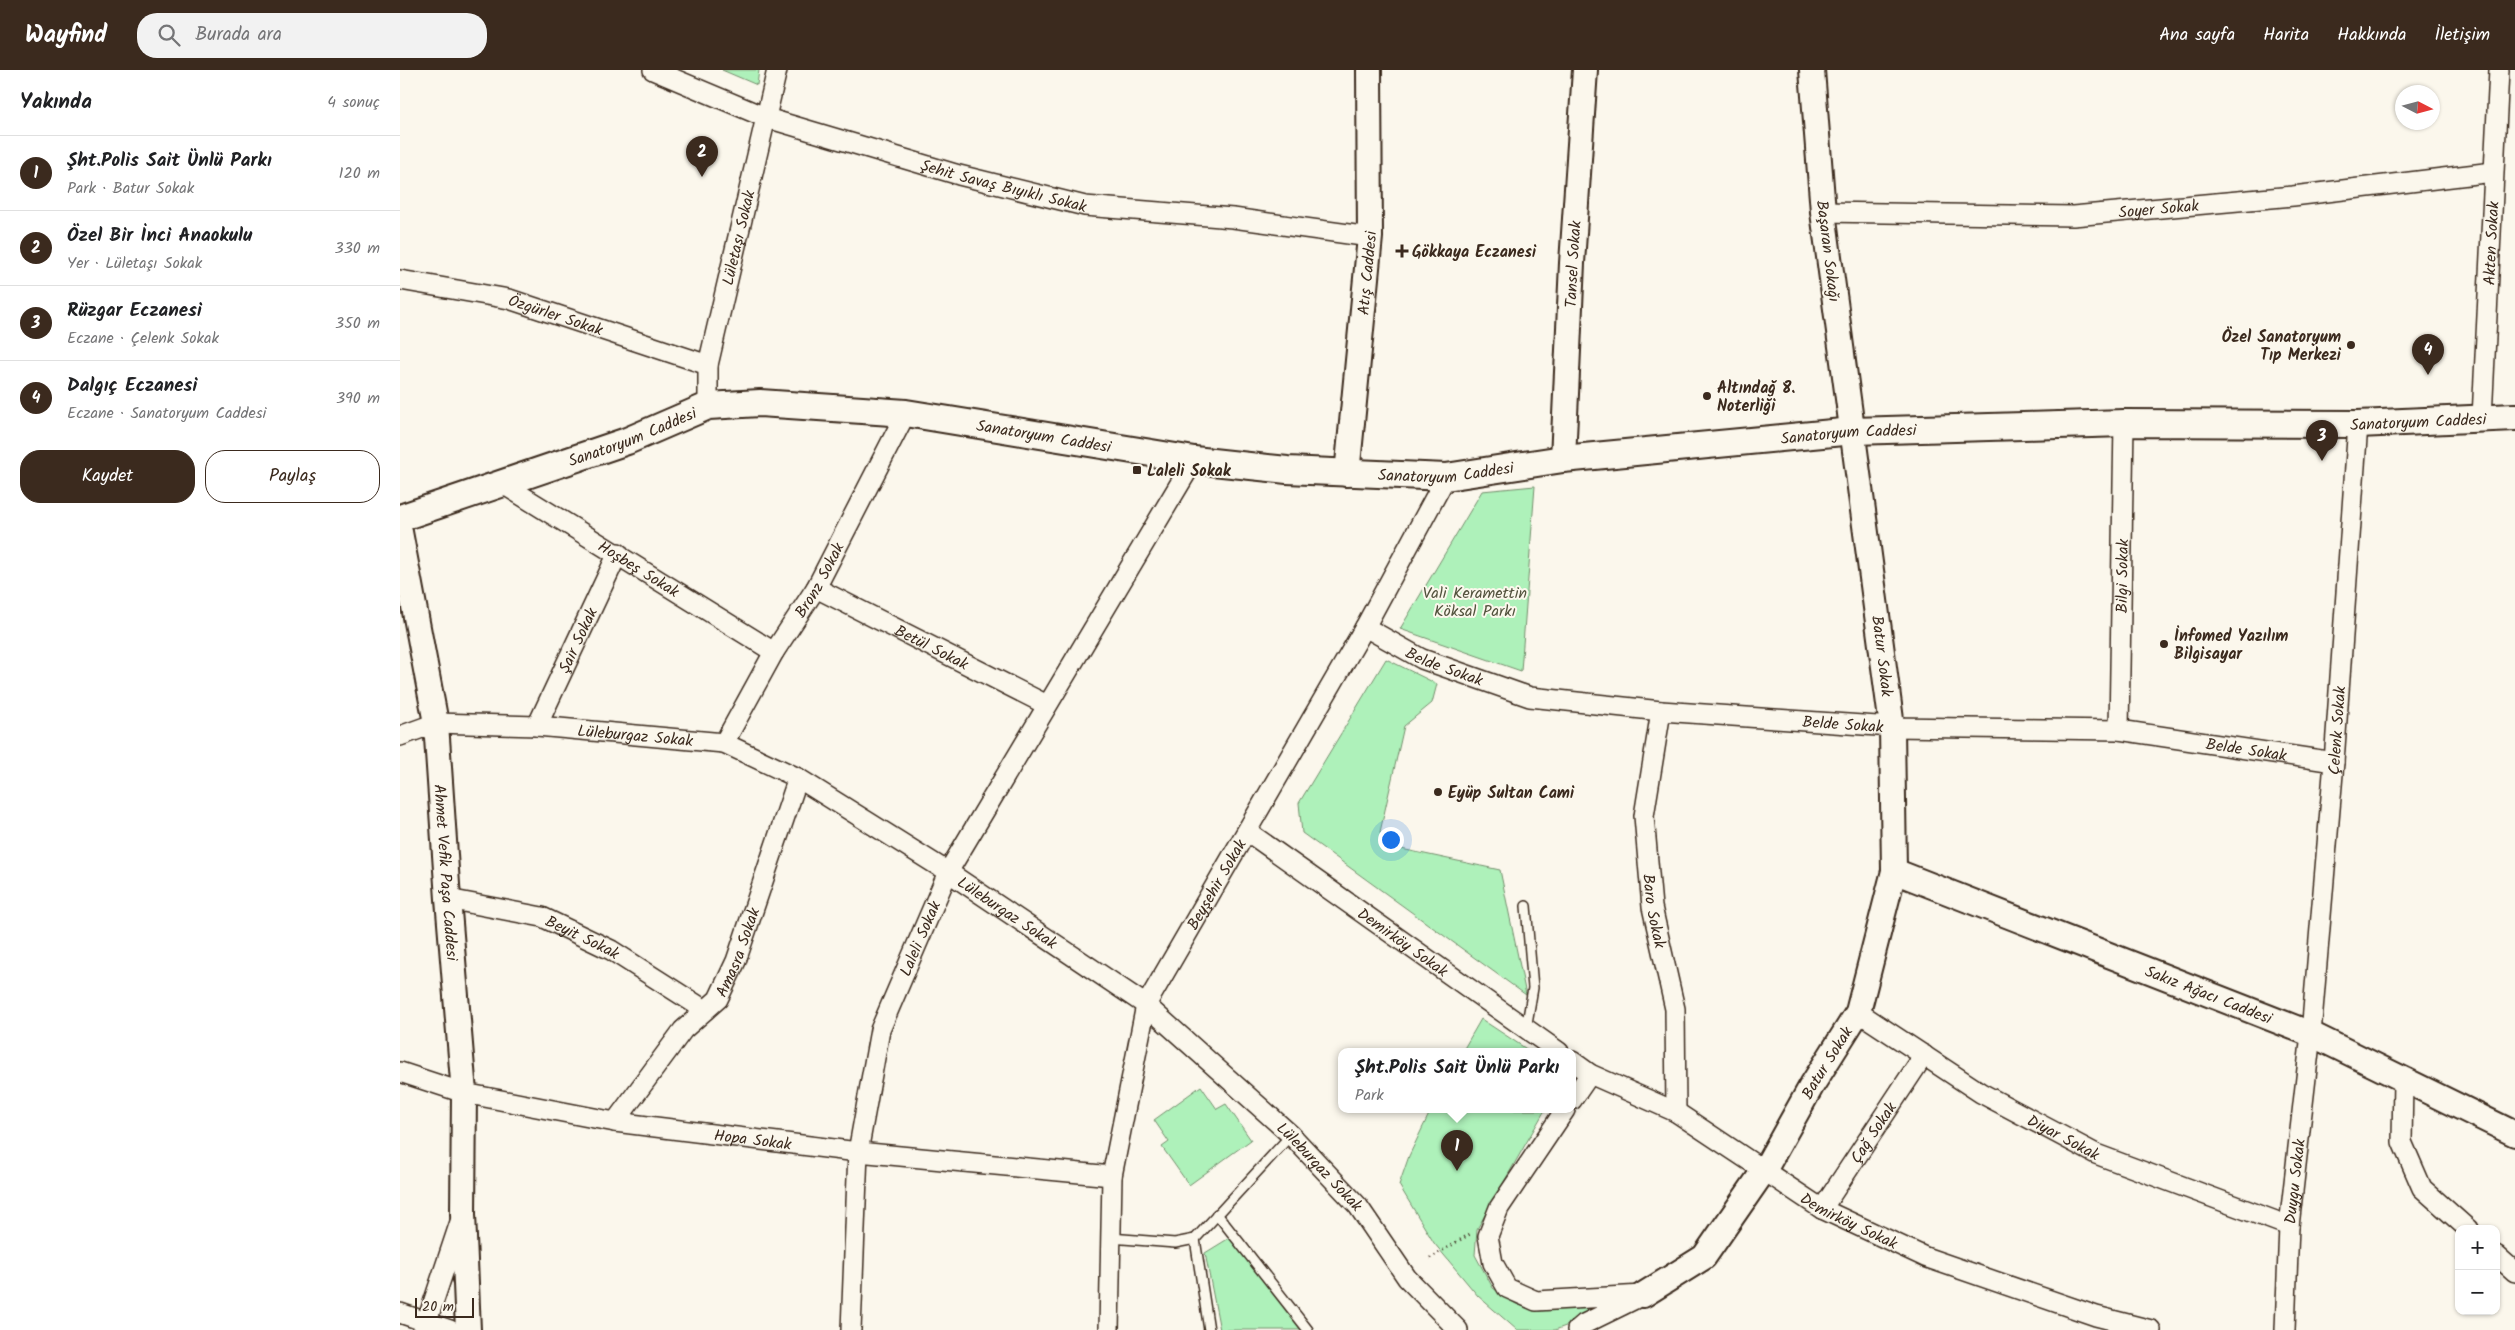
<!DOCTYPE html>
<html lang="tr">
<meta charset="utf-8">
<style>
:root{--surface:#fff;--page:#f2f2f2;--text:#202124;--muted:#757577;--line:#e0e0e0;--accent:#3b2a1e}
body{margin:0;font-family:Kalam,sans-serif;background:var(--page);color:var(--text)}
.controls{position:absolute;right:15px;bottom:15px;display:grid;overflow:hidden;border-radius:10px;box-shadow:0 1px 4px #0004}
.controls button{width:45px;height:45px;display:grid;place-items:center;padding:0;border:0;border-bottom:1px solid var(--line);background:var(--surface);color:var(--text);font:25px sans-serif}
.compass{position:absolute;left:1995px;top:15px;width:45px;height:45px;border-radius:50%;background:var(--surface);box-shadow:0 1px 4px #0004;rotate:96deg}
.scale{position:absolute;left:15px;bottom:12px;width:59px;box-sizing:border-box;padding-left:5px;border:2px solid #3b2a1e;border-top:0;font-size:14px;line-height:18px;white-space:nowrap;color:#3b2a1e;-webkit-text-stroke:4px #fbf7ec;paint-order:stroke}
.you{position:absolute;left:990px;top:769px;width:18px;height:18px;margin:-12px;border:4px solid #fff;border-radius:50%;background:#1a73e8;box-shadow:0 0 0 8px #1a73e833}
.badge{display:grid;place-items:center;width:32px;height:32px;border-radius:50%;background:var(--accent);color:#fff;font-size:16px;font-weight:700}
.pin{position:absolute;translate:-50% -41px;filter:drop-shadow(0 1px 2px #0008)}
.pin::after{content:'';position:absolute;top:26px;width:18px;height:15px;background:inherit;clip-path:polygon(0 0,100% 0,50% 100%)}
.popup{position:absolute;left:938px;top:978px;width:238px;height:65px;box-sizing:border-box;display:grid;place-content:center;border-radius:10px;background:var(--surface);filter:drop-shadow(0 1px 4px #0005);font-size:16px;white-space:nowrap;color:var(--muted)}
.popup b{font-size:19px;color:var(--text)}
.popup::after{content:'';position:absolute;left:50%;top:100%;margin-left:-10px;border:10px solid transparent;border-top-color:var(--surface)}
.list{margin:0;padding:0;list-style:none}
h2{display:flex;justify-content:space-between;align-items:center;height:65px;margin:0;padding:0 20px;font-size:21px}
h2 small{font-size:16px;font-weight:400;color:var(--muted)}
.list li{display:grid;grid-template-columns:32px 1fr auto;gap:15px;align-items:center;box-sizing:border-box;height:75px;padding:0 20px;border-top:1px solid var(--line)}
.list b{display:block;font-size:19px;white-space:nowrap}
.list p{margin:0;font-size:16px;white-space:nowrap;color:var(--muted)}
.list em{font-size:16px;font-style:normal;color:var(--muted)}
.actions{display:flex;gap:10px;padding:15px 20px}
.actions a{flex:1;padding:11px 0;border:1px solid var(--accent);border-radius:20px;text-align:center;font-size:18px;color:var(--accent)}
.actions .main{background:var(--accent);color:#fff}
.icon{flex:none;width:28px;height:28px;fill:none;stroke:currentColor;stroke-width:2;stroke-linecap:round;stroke-linejoin:round}
.map{position:relative;flex:none;width:2115px;height:1260px;overflow:hidden}
header{display:flex;align-items:center;gap:30px;box-sizing:border-box;height:70px;padding:0 25px;background:var(--accent);color:#fff}
header strong{font-size:24px}
nav{display:flex;gap:28px;margin-inline-start:auto;font-size:18px}
.search{width:350px;height:45px;background:var(--page);display:flex;align-items:center;gap:12px;box-sizing:border-box;padding:0 18px;border-radius:20px;color:var(--muted);font-size:19px}
main{display:flex}
aside{flex:1;background:var(--surface)}
.map>svg:first-child{display:block}
.green{fill:#aef1ba;stroke:#748e6c}
.lines{fill:none;stroke-linecap:round;stroke-linejoin:round}
.service-casing{stroke:#3b2a1e;stroke-width:12}
.minor-casing{stroke:#3b2a1e;stroke-width:22}
.tertiary-casing{stroke:#3b2a1e;stroke-width:28}
.secondary-casing{stroke:#3b2a1e;stroke-width:30}
.path{stroke:#3b2a1e;stroke-width:3;stroke-dasharray:1 4;stroke-linecap:butt}
.service{stroke:#fbf7ec;stroke-width:9}
.minor{stroke:#fbf7ec;stroke-width:19}
.tertiary{stroke:#fbf7ec;stroke-width:24}
.secondary{stroke:#fbf7ec;stroke-width:26}
.poi-dot{fill:#3b2a1e;stroke:#fbf7ec;stroke-width:2}
.labels{text-anchor:middle;stroke-width:4;stroke-linejoin:round;paint-order:stroke}
.street-label{font-size:16px;fill:#3b2a1e;stroke:#fbf7ec}
.poi-label{font-size:16px;font-weight:bold;fill:#3b2a1e;stroke:#fbf7ec;text-anchor:start}
.park-label{font-size:16px;fill:#52523d;stroke:#fbf7ec}
</style>
<header>
<strong>Wayfind</strong>
<div class="search"><svg class="icon" aria-label="search" viewBox="0 0 24 24"><circle cx="10" cy="10" r="6"/><path d="M15 15l6 6"/></svg>Burada ara</div>
<nav><a>Ana sayfa</a><a>Harita</a><a>Hakkında</a><a>İletişim</a></nav>
</header>
<main>
<aside>
<h2>Yakında<small>4 sonuç</small></h2>
<ul class="list">
<li><span class="badge">1</span><div><b>Şht.Polis Sait Ünlü Parkı</b><p>Park · Batur Sokak</p></div><em>120 m</em></li>
<li><span class="badge">2</span><div><b>Özel Bir İnci Anaokulu</b><p>Yer · Lületaşı Sokak</p></div><em>330 m</em></li>
<li><span class="badge">3</span><div><b>Rüzgar Eczanesi</b><p>Eczane · Çelenk Sokak</p></div><em>350 m</em></li>
<li><span class="badge">4</span><div><b>Dalgıç Eczanesi</b><p>Eczane · Sanatoryum Caddesi</p></div><em>390 m</em></li>
</ul>
<div class="actions"><a class="main">Kaydet</a><a>Paylaş</a></div>
</aside>
<div class="map">
<svg width="2115" height="1260" viewBox="0 0 2115 1260">
<rect width="100%" height="100%" fill="#fbf7ec"/>
<filter id="ink" filterUnits="userSpaceOnUse"><feTurbulence type="fractalNoise" baseFrequency=".02" numOctaves="2"/><feDisplacementMap in="SourceGraphic" scale="10" xChannelSelector="R" yChannelSelector="G"/><feConvolveMatrix kernelMatrix="1 2 1 2 8 2 1 2 1" color-interpolation-filters="sRGB"/></filter>
<g filter="url(#ink)">
<g class="green">
<polygon points="322,0 359,0 357,15"/>
<polygon points="1135,416 1121,601 1000,559 1082,421"/>
<polygon points="986,589 1037,614 1032,633 1004,656 980,762 987,776 1100,800 1126,925 902,763 899,733"/>
<polygon points="1081,949 1131,982 1062,982"/>
<polygon points="801,1016 817,1039 826,1034 851,1070 789,1115 762,1077 769,1072 754,1050"/>
<polygon points="1031,1040 1145,1040 1077,1159 1075,1185 1093,1218 1116,1234 1140,1241 1176,1236 1198,1236 1171,1254 1155,1260 1117,1260 1078,1226 1034,1173 999,1115 1009,1086"/>
<polygon points="831,1167 903,1260 820,1260 805,1183"/>
</g>
<g class="lines">
<defs>
<g id="service">
<polyline points="1126,836 1133,918 1126,959"/>
<polyline points="817,1144 908,1260"/>
<polyline points="710,1168 775,1173 795,1169 891,1065"/>
<polyline points="795,1169 809,1260"/>
</g>
<g id="minor">
<path id="s1" d="M253,0L367,48L559,105L685,136L833,148L970,167"/>
<path id="s2" d="M1423,142L1673,146L1893,126L2093,102"/>
<path id="s3" d="M0,210L109,229L308,295"/>
<path id="s4" d="M308,336V295L377,0"/>
<path id="s5" d="M2082,348L2099,0"/>
<path id="s6" d="M103,414L374,582"/>
<path id="s7" d="M416,518L647,635"/>
<path id="s8" d="M965,557L1022,589L1130,627L1261,641L1492,657L1719,660L1934,692"/>
<path id="s9" d="M1261,641L1244,746L1252,837L1275,939L1276,1042"/>
<path id="s10" d="M137,656L218,483"/>
<path id="s11" d="M1719,660L1724,353"/>
<path id="s12" d="M0,666L36,653L137,656L324,673L398,708L548,802L746,935L891,1065L958,1136L1007,1208L1058,1260"/>
<path id="s13" d="M324,673L374,582L416,518L506,343"/>
<path id="s14" d="M848,762L1159,982"/>
<path id="s15" d="M48,829L142,847L211,880L305,940"/>
<path id="s16" d="M1458,942L1581,1023L1696,1084L1889,1156"/>
<path id="s17" d="M1172,991L1190,1004L1276,1042L1422,1139L1525,1187L1696,1246L1751,1260"/>
<path id="s18" d="M0,1002L64,1023L215,1052L458,1082L712,1106"/>
<polyline points="2003,1010 2002,1072 2022,1118 2068,1159"/>
<polyline points="1172,1030 1190,1004"/>
<polyline points="1165,1040 1099,1138 1088,1166 1093,1193 1107,1218 1136,1231 1243,1225"/>
<path id="s19" d="M215,1052L283,960L318,929L336,891L398,708"/>
<path id="s20" d="M1422,1139L1524,985"/>
<polyline points="2096,1185 2115,1202"/>
<polyline points="0,1243 50,1260"/>
<polyline points="24,1260 60,1152"/>
<path id="s21" d="M451,1260L458,1082L480,960L548,802L794,390"/>
<path id="s22" d="M709,1260L712,1106L746,935L965,557L1046,407"/>
<polyline points="1177,1260 1184,1254 1235,1229"/>
<path id="s23" d="M1885,1260L1889,1156L1911,964L1934,692L1958,354"/>
</g>
<g id="tertiary">
<path id="s24" d="M1163,389L1172,193L1185,0"/>
<path id="s25" d="M947,404L970,167L969,0"/>
<path id="s26" d="M0,462L36,653L48,829L64,1023L63,1144L68,1260"/>
<path id="s27" d="M1494,801L1911,964L2115,1064"/>
<path id="s28" d="M1243,1225L1304,1187L1365,1099L1412,1015L1458,942L1494,801L1492,657L1423,142L1412,0"/>
</g>
<g id="secondary">
<path id="s29" d="M0,448L227,371L308,336L360,333L506,343L794,390L887,400L1046,407L1163,389L1453,361L1724,353L1958,354L2115,347"/>
</g>
</defs>
<use href="#service" class="service-casing"/>
<use href="#minor" class="minor-casing"/>
<use href="#tertiary" class="tertiary-casing"/>
<use href="#secondary" class="secondary-casing"/>
<polyline class="path" points="1030,1188 1070,1164"/>
<use href="#service" class="service"/>
<use href="#minor" class="minor"/>
<use href="#tertiary" class="tertiary"/>
<use href="#secondary" class="secondary"/>
</g>
</g>
<g class="poi-dot">
<path d="M999.5 173.5h5v5h5v5h-5v5h-5v-5h-5v-5h5z"/>
<circle cx="1951" cy="275" r="5"/>
<circle cx="1307" cy="326" r="5"/>
<rect x="732" y="395" width="10" height="10" rx="2.5"/>
<circle cx="1764" cy="574" r="5"/>
<circle cx="1038" cy="722" r="5"/>
</g>
<g class="labels">
<g class="street-label">
<text dy="6" stroke="none"><textPath href="#s1" startOffset="370">Şehit Savaş Bıyıklı Sokak</textPath></text>
<text dy="6" stroke="none"><textPath href="#s2" startOffset="336">Soyer Sokak</textPath></text>
<text dy="6" stroke="none"><textPath href="#s4" startOffset="172">Lületaşı Sokak</textPath></text>
<text dy="6" stroke="none"><textPath href="#s5" startOffset="175">Akten Sokak</textPath></text>
<text transform="translate(1429 181) rotate(83)" y="6">Başaran Sokağı</text>
<text dy="6" stroke="none"><textPath href="#s24" startOffset="195">Tansel Sokak</textPath></text>
<text dy="6" stroke="none"><textPath href="#s25" startOffset="202">Atış Caddesi</textPath></text>
<text dy="6" stroke="none"><textPath href="#s3" startOffset="160">Özgürler Sokak</textPath></text>
<text dy="6" stroke="none"><textPath href="#s29" startOffset="2046">Sanatoryum Caddesi</textPath></text>
<text dy="6" stroke="none"><textPath href="#s29" startOffset="1476">Sanatoryum Caddesi</textPath></text>
<text dy="6" stroke="none"><textPath href="#s29" startOffset="246">Sanatoryum Caddesi</textPath></text>
<text dy="6" stroke="none"><textPath href="#s29" startOffset="666">Sanatoryum Caddesi</textPath></text>
<text dy="6" stroke="none"><textPath href="#s29" startOffset="1071">Sanatoryum Caddesi</textPath></text>
<text dy="6" stroke="none"><textPath href="#s6" startOffset="160">Hoşbeş Sokak</textPath></text>
<text dy="6" stroke="none"><textPath href="#s11" startOffset="154">Bilgi Sokak</textPath></text>
<text dy="6" stroke="none"><textPath href="#s13" startOffset="189">Bronz Sokak</textPath></text>
<text dy="6" stroke="none"><textPath href="#s10" startOffset="95">Şair Sokak</textPath></text>
<text dy="6" stroke="none"><textPath href="#s7" startOffset="130">Betül Sokak</textPath></text>
<text transform="translate(1483 586) rotate(83)" y="6">Batur Sokak</text>
<text dy="6" stroke="none"><textPath href="#s8" startOffset="89">Belde Sokak</textPath></text>
<text dy="6" stroke="none"><textPath href="#s8" startOffset="494">Belde Sokak</textPath></text>
<text dy="6" stroke="none"><textPath href="#s23" startOffset="602">Çelenk Sokak</textPath></text>
<text dy="6" stroke="none"><textPath href="#s12" startOffset="238">Lüleburgaz Sokak</textPath></text>
<text dy="6" stroke="none"><textPath href="#s8" startOffset="899">Belde Sokak</textPath></text>
<text dy="6" stroke="none"><textPath href="#s26" startOffset="344">Ahmet Vefik Paşa Caddesi</textPath></text>
<text dy="6" stroke="none"><textPath href="#s22" startOffset="468">Beyşehir Sokak</textPath></text>
<text dy="6" stroke="none"><textPath href="#s12" startOffset="658">Lüleburgaz Sokak</textPath></text>
<text dy="6" stroke="none"><textPath href="#s9" startOffset="202">Baro Sokak</textPath></text>
<text dy="6" stroke="none"><textPath href="#s15" startOffset="141">Beyit Sokak</textPath></text>
<text dy="6" stroke="none"><textPath href="#s21" startOffset="402">Laleli Sokak</textPath></text>
<text dy="6" stroke="none"><textPath href="#s14" startOffset="190">Demirköy Sokak</textPath></text>
<text dy="6" stroke="none"><textPath href="#s19" startOffset="212">Amasra Sokak</textPath></text>
<text dy="6" stroke="none"><textPath href="#s27" startOffset="338">Sakız Ağacı Caddesi</textPath></text>
<text dy="6" stroke="none"><textPath href="#s28" startOffset="302">Batur Sokak</textPath></text>
<text dy="6" stroke="none"><textPath href="#s20" startOffset="92">Çağ Sokak</textPath></text>
<text dy="6" stroke="none"><textPath href="#s16" startOffset="241">Diyar Sokak</textPath></text>
<text dy="6" stroke="none"><textPath href="#s18" startOffset="360">Hopa Sokak</textPath></text>
<text dy="6" stroke="none"><textPath href="#s12" startOffset="1062">Lüleburgaz Sokak</textPath></text>
<text dy="6" stroke="none"><textPath href="#s23" startOffset="149">Duygu Sokak</textPath></text>
<text dy="6" stroke="none"><textPath href="#s17" startOffset="321">Demirköy Sokak</textPath></text>
</g>
<g class="poi-label">
<text x="1012" y="187">Gökkaya Eczanesi</text>
<text x="1941" y="272" text-anchor="end">Özel Sanatoryum<tspan x="1941" dy="18">Tıp Merkezi</tspan></text>
<text x="1317" y="323">Altındağ 8.<tspan x="1317" dy="18">Noterliği</tspan></text>
<text x="747" y="406">Laleli Sokak</text>
<text x="1774" y="571">İnfomed Yazılım<tspan x="1774" dy="18">Bilgisayar</tspan></text>
<text x="1048" y="728">Eyüp Sultan Cami</text>
</g>
<g class="park-label">
<text x="1075" y="528">Vali Keramettin<tspan x="1075" dy="18">Köksal Parkı</tspan></text>
</g>
</g>
</svg>
<div class="controls">
<button>+</button>
<button>−</button>
</div>
<svg class="compass" viewBox="-18 -18 36 36"><path d="M0-13l5 13h-10z" fill="#e53935"/><path d="M0 13l5-13h-10z" fill="#757577"/></svg>
<div class="scale">20 m</div>
<div class="you"></div>
<div class="pin badge" style="left:1057px;top:1101px">1</div>
<div class="popup"><b>Şht.Polis Sait Ünlü Parkı</b>Park</div>
<div class="pin badge" style="left:302px;top:107px">2</div>
<div class="pin badge" style="left:1922px;top:391px">3</div>
<div class="pin badge" style="left:2028px;top:305px">4</div>
</div>
</main>
